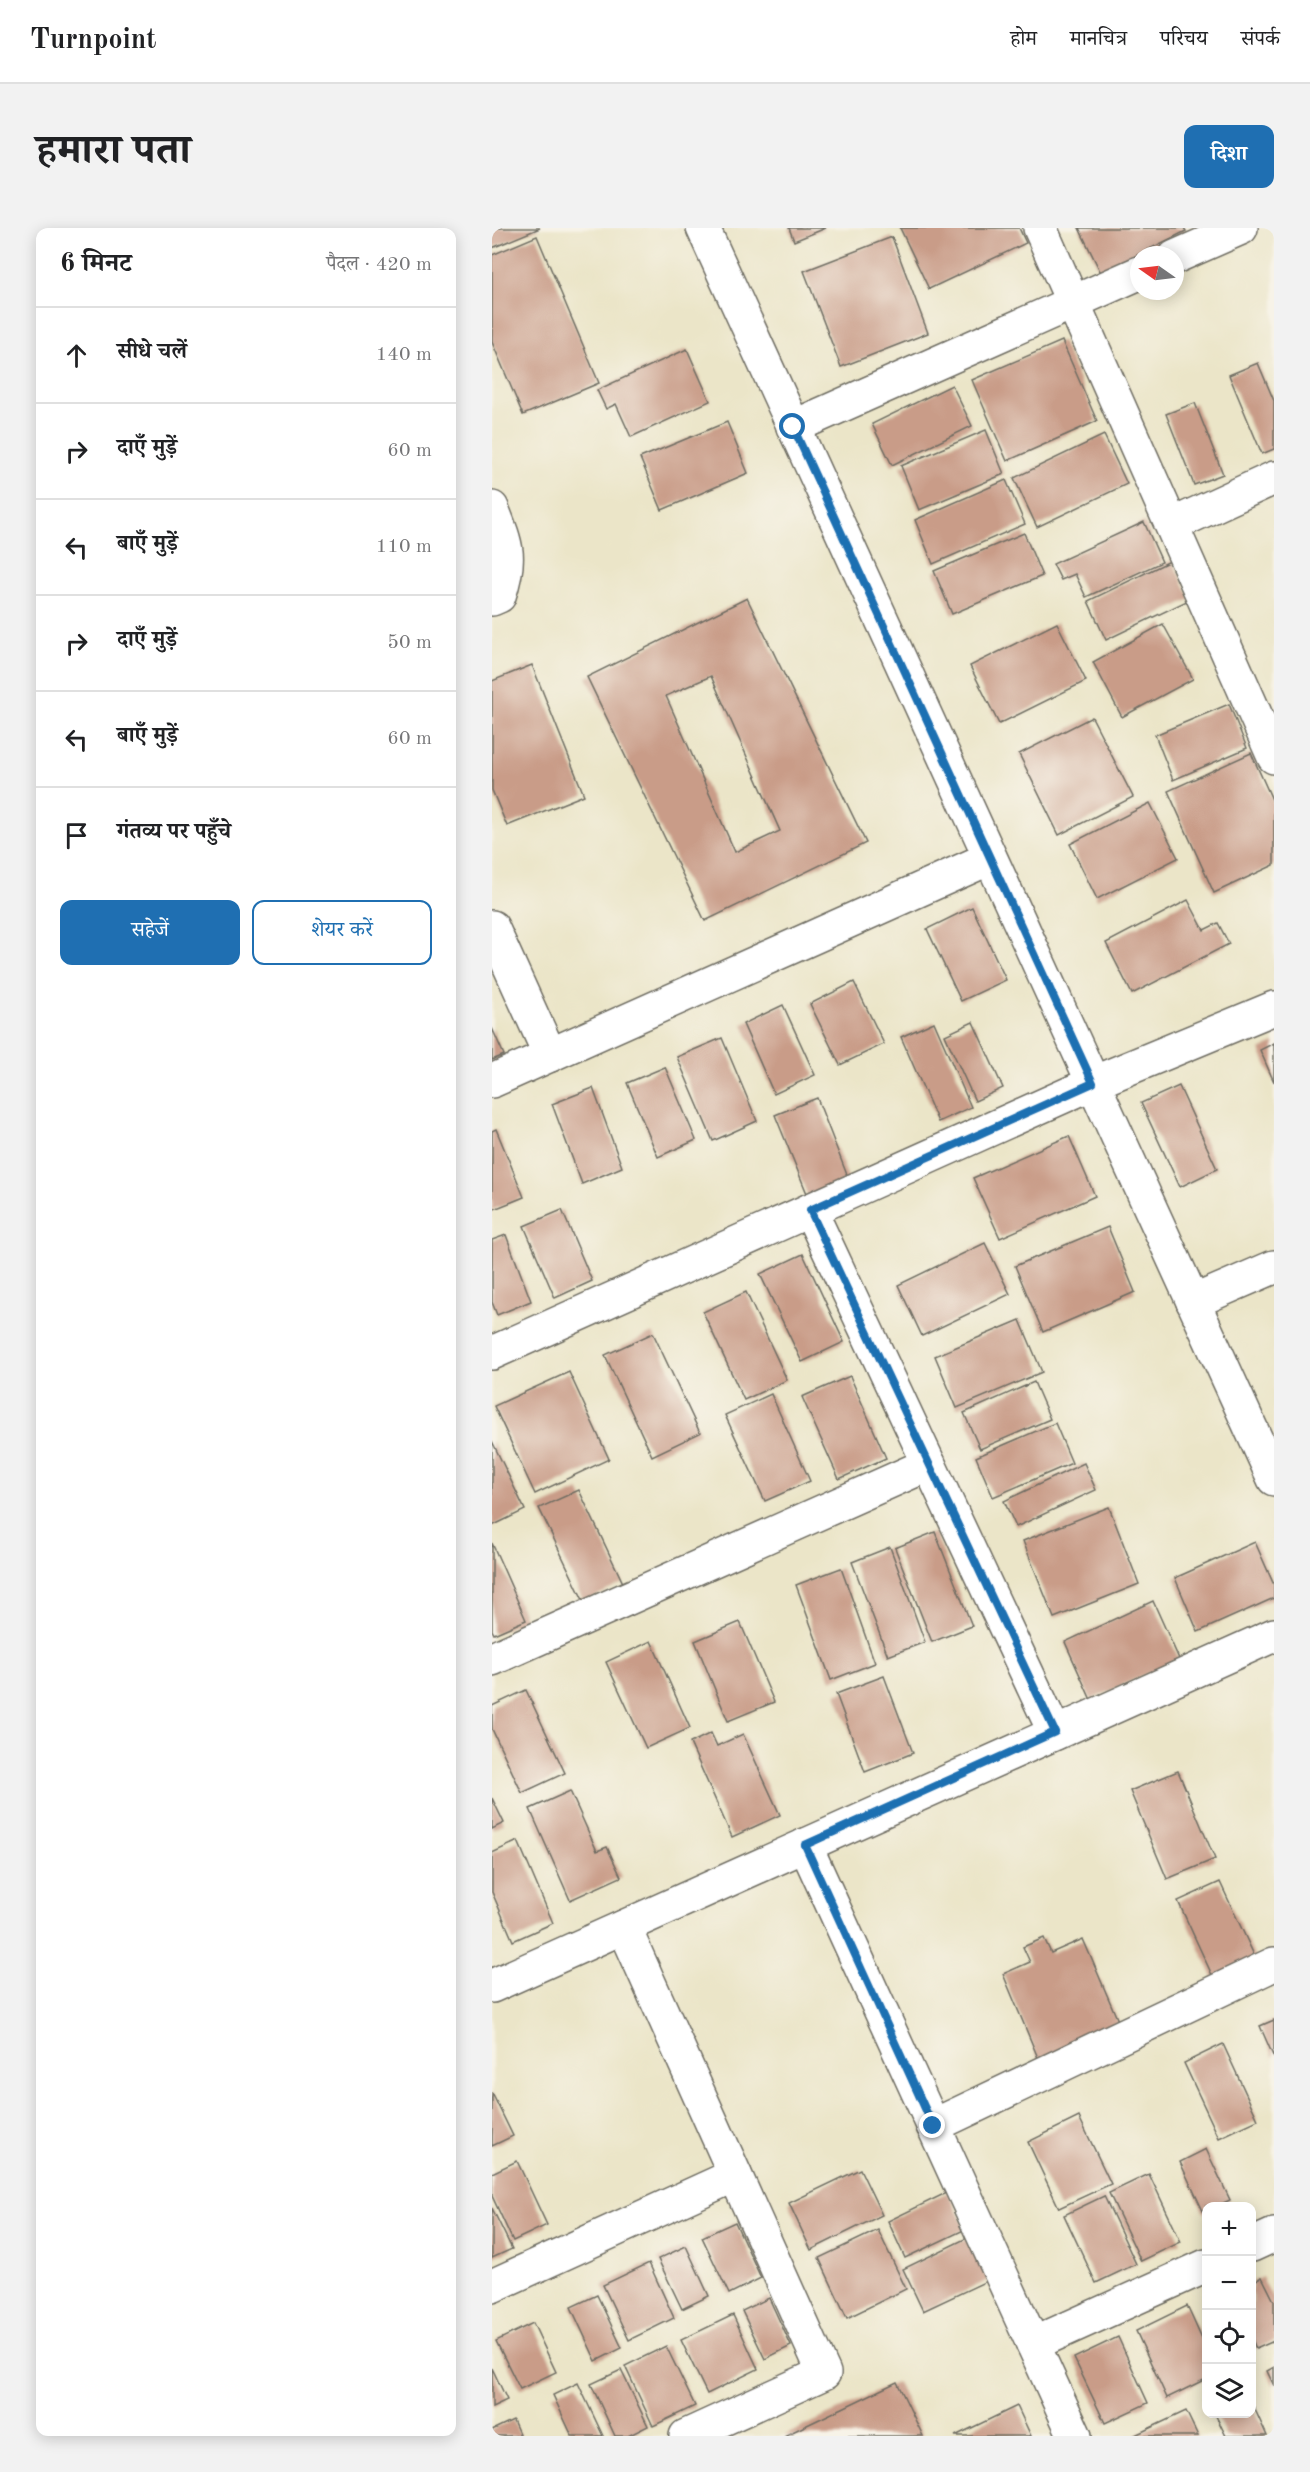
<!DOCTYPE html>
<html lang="hi">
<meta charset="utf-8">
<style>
:root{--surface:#fff;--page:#f2f2f2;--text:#202124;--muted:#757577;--line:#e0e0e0;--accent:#1f6fb2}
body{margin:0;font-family:"Old Standard TT","Noto Serif Devanagari",serif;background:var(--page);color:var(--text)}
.controls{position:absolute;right:18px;bottom:18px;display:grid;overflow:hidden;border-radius:12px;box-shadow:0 3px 15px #0003}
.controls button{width:54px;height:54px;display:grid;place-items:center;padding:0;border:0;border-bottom:2px solid var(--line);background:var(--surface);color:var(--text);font:30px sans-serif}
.compass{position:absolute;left:638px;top:18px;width:54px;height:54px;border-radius:50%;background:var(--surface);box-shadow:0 3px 15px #0003;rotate:284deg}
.stop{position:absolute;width:18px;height:18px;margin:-14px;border:4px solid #1f6fb2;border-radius:50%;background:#fff}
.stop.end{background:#1f6fb2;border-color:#fff;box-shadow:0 2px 6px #0008}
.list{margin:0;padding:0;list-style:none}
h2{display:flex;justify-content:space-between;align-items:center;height:78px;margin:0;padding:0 24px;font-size:26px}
h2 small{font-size:20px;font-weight:400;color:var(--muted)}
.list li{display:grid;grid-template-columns:39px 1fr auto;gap:18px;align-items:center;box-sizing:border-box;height:96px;padding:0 24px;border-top:2px solid var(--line)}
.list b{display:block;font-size:22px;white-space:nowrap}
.list em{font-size:20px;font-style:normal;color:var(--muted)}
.actions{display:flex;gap:12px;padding:18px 24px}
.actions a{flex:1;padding:14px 0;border:2px solid var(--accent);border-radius:12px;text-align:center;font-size:21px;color:var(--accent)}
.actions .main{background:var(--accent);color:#fff}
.icon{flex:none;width:33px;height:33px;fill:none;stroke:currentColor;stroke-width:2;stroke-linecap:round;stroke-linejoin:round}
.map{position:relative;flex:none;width:782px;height:2208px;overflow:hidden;border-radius:12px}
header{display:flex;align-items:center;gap:36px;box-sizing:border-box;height:84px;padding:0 30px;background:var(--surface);border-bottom:2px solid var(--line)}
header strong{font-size:28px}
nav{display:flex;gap:33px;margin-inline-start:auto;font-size:21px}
.intro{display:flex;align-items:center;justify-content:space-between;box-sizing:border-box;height:144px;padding:0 36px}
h1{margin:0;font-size:42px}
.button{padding:15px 27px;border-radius:12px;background:var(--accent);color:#fff;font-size:21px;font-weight:700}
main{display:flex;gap:36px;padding:0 36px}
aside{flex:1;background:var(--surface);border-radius:12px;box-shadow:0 3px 15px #0003}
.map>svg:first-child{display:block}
.building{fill:#c99c88;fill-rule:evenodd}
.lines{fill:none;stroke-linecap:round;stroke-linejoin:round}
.street-casing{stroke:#6e6c62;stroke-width:36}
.street{stroke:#fff;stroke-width:33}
.route{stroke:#1f6fb2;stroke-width:8}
</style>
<header>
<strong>Turnpoint</strong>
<nav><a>होम</a><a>मानचित्र</a><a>परिचय</a><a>संपर्क</a></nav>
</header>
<div class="intro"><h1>हमारा पता</h1><a class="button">दिशा</a></div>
<main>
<aside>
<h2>6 मिनट<small>पैदल · 420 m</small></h2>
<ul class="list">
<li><svg class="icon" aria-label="ahead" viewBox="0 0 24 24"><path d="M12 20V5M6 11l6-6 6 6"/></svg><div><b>सीधे चलें</b></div><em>140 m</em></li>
<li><svg class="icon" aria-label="right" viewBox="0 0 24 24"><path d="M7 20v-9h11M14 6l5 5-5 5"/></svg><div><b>दाएँ मुड़ें</b></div><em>60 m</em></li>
<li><svg class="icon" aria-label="left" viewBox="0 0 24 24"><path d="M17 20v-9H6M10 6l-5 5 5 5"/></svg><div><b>बाएँ मुड़ें</b></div><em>110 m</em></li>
<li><svg class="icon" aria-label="right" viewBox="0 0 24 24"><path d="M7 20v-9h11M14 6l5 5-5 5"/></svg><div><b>दाएँ मुड़ें</b></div><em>50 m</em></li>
<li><svg class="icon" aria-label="left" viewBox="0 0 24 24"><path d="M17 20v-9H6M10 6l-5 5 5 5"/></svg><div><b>बाएँ मुड़ें</b></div><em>60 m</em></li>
<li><svg class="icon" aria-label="arrive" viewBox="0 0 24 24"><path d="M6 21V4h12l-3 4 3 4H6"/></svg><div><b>गंतव्य पर पहुँचे</b></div></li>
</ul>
<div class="actions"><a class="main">सहेजें</a><a>शेयर करें</a></div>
</aside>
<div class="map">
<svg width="782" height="2208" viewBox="0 0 782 2208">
<rect width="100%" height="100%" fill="#f7f3e8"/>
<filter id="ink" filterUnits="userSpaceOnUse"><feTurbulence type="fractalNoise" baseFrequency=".0167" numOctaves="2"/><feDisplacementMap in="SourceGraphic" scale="12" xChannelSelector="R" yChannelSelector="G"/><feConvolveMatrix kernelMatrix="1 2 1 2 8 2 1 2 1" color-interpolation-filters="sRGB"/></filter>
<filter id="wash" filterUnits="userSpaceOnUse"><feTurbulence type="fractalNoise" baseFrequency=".008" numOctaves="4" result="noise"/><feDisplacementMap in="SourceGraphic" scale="24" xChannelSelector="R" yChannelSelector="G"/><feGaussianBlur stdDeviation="1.35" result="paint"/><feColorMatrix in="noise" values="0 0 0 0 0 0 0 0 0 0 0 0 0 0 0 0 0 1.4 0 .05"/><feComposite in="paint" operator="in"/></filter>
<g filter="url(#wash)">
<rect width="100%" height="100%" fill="#ebe5c8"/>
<g id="blocks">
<g class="building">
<polygon points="0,0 48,0 0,20"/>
<polygon points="297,0 334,0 302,13"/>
<polygon points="408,0 527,0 534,15 437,61"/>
<polygon points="587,0 692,0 694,3 609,45"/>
<polygon points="45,8 107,155 31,187 0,114 0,27"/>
<polygon points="400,9 436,105 349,139 312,43"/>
<polygon points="570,113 605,193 515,233 480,152"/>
<polygon points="195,121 218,173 139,209 124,176 114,181 105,162"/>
<polygon points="766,135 782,173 782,221 770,226 737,147"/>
<polygon points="460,157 480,198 400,237 380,196"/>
<polygon points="703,175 731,246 702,257 674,186"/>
<polygon points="235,194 256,245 170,282 148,230"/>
<polygon points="494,202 512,246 427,282 409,238"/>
<polygon points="612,207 635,256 545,299 522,250"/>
<polygon points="514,252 533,296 441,336 423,292"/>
<polygon points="652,294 670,334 594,369 583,346 569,352 561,336"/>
<polygon points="532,305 550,348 460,386 442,343"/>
<polygon points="680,332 699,371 614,412 596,373"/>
<path d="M255,370L374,615L213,693L95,449ZM219,448L288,603L243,624L174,468Z"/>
<polygon points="565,395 594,453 507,496 478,438"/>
<polygon points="671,396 701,451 630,489 601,434"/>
<polygon points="40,437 92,567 15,598 0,562 0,453"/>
<polygon points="737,476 755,520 681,552 663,507"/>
<polygon points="600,489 641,569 567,607 527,526"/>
<polygon points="759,525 782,576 782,637 722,665 676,563"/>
<polygon points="658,575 686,630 605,671 578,616"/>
<polygon points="696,672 712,702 726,695 737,716 640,766 614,715"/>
<polygon points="480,679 514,752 469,773 435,701"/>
<polygon points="362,754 392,816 348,837 318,776"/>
<polygon points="291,777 323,847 282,866 251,796"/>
<polygon points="442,794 479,879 446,894 409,809"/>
<polygon points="481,794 511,860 483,873 453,807"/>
<polygon points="0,800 12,827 0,832"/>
<polygon points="230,810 265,893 221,913 185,829"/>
<polygon points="782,815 782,854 768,822"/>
<polygon points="173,839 204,912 166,929 135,855"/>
<polygon points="687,858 725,941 688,959 649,875"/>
<polygon points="101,860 130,939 90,956 60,876"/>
<polygon points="325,870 357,952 316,968 283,887"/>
<polygon points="4,901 32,969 0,982 0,903"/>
<polygon points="577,908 603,968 508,1010 481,950"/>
<polygon points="70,982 100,1053 63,1070 32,998"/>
<polygon points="616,999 643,1064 551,1104 523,1038"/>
<polygon points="14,1007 39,1073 5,1087 0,1074 0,1012"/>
<polygon points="493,1015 518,1066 430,1108 406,1057"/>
<polygon points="311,1026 352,1114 310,1134 268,1046"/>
<polygon points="254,1064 295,1152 252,1172 211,1084"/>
<polygon points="528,1092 550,1144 465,1180 443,1128"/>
<polygon points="161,1105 208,1205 160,1228 113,1127"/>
<polygon points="77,1144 117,1231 43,1266 2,1178"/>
<polygon points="358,1148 394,1230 347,1251 310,1169"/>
<polygon points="542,1154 558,1191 488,1221 472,1185"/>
<polygon points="279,1166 318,1253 273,1273 233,1187"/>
<polygon points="563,1195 580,1235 501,1269 484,1229"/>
<polygon points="0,1213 33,1282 0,1298"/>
<polygon points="592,1235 604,1262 524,1299 512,1273"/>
<polygon points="87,1262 131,1355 92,1374 47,1280"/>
<polygon points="617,1279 647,1356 562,1390 531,1313"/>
<polygon points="443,1304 480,1398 440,1414 403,1320"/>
<polygon points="763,1314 782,1357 782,1370 706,1404 683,1350"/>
<polygon points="0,1315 34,1392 2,1406 0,1402"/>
<polygon points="398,1319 433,1414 396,1428 360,1334"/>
<polygon points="349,1340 383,1435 339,1452 304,1357"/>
<polygon points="661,1373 687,1431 599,1472 573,1414"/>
<polygon points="248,1394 282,1474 236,1493 203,1413"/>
<polygon points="159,1413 198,1500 154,1520 114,1434"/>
<polygon points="392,1448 421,1525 373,1544 344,1466"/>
<polygon points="34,1462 73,1545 30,1565 0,1501 0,1478"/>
<polygon points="219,1505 225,1518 251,1506 288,1587 240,1609 198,1515"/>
<polygon points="686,1543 723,1631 675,1651 638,1563"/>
<polygon points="78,1563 105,1623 115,1619 129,1649 78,1672 38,1581"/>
<polygon points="0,1570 12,1595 0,1601"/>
<polygon points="26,1613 61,1695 21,1713 0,1664 0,1625"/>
<polygon points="728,1654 768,1740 726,1760 686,1673"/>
<polygon points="552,1710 559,1725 591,1711 630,1802 549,1837 511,1746 538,1734 531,1719"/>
<polygon points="782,1792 782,1830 768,1798"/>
<polygon points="731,1816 766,1892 727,1910 692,1835"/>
<polygon points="0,1865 21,1908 0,1918"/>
<polygon points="587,1889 619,1956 567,1980 536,1914"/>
<polygon points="714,1921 738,1972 725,1978 714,1978 714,1984 712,1985 688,1934"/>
<polygon points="25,1933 55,1997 21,2013 0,1968 0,1945"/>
<polygon points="368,1941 390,1987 319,2022 297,1975"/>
<polygon points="657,1946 689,2014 649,2033 617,1965"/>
<polygon points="456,1964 474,2001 413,2030 396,1993"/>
<polygon points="612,1968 644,2036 604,2055 572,1987"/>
<polygon points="0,1980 20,2021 0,2030"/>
<polygon points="243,1994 269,2050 237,2066 210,2009"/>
<polygon points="386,2002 414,2061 355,2090 327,2030"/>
<polygon points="479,2008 499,2051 431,2083 411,2041"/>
<polygon points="194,2018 217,2068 190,2081 166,2031"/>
<polygon points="157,2035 182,2090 137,2112 111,2057"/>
<polygon points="770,2049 782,2073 782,2113 764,2121 760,2111 760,2054"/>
<polygon points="105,2067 130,2120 104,2133 79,2079"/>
<polygon points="277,2070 299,2118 273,2131 250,2083"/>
<polygon points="695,2078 714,2120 714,2151 675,2170 644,2103"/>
<polygon points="241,2087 266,2141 215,2166 189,2112"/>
<polygon points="41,2095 64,2144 28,2161 4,2113"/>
<polygon points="626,2109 656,2175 613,2195 582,2130"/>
<polygon points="174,2118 203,2178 161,2198 133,2138"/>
<polygon points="782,2139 782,2158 775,2143"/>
<polygon points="0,2140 15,2172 0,2179"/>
<polygon points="129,2142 156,2198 136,2208 123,2208 99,2156"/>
<polygon points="405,2154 431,2208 292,2208"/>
<polygon points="86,2155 111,2208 80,2208 61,2167"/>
<polygon points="760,2175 775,2208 734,2208 723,2186 760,2186"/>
<polygon points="525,2178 539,2208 463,2208"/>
<polygon points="694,2183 706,2208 641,2208"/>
<polygon points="21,2192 28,2208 0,2208 0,2202"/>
</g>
</g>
</g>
<g filter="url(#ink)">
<use href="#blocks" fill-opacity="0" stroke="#6e6c62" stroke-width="1.5"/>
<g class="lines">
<defs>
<g id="street">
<polyline points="211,0 782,1251"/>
<polyline points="548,0 782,529"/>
<polyline points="683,29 749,0"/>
<polyline points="301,199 647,45"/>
<path d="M0,280C15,318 20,329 7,368L0,371"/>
<polyline points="680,297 782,250"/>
<polyline points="0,699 58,827"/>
<polyline points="0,853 498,630"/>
<polyline points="318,982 563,1505"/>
<polyline points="701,1074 782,1039"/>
<polyline points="0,1125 601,855 782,780"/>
<polyline points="0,1431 437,1236"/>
<polyline points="313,1617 583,2208"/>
<polyline points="132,1699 332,2145 194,2208"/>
<polyline points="0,1758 782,1407"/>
<polyline points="441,1898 782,1736"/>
<polyline points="760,2017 782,2007"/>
<polyline points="0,2058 243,1947"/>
<polyline points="541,2116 714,2038"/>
</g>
</defs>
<use href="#street" class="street-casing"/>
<use href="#street" class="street"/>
</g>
</g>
<g class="lines" filter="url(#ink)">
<polyline class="route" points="301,199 601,855 318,982 563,1504 313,1617 441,1898"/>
</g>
</svg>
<div class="controls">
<button>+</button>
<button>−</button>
<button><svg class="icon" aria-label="locate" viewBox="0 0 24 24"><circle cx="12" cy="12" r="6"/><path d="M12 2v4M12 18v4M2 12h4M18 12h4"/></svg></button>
<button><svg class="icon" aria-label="layers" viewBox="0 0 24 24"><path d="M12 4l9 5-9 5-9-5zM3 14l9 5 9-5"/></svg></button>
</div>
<svg class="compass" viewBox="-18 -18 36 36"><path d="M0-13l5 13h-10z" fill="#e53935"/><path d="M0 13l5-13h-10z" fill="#757577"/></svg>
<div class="stop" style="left:301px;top:199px"></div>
<div class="stop end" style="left:441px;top:1898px"></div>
</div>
</main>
